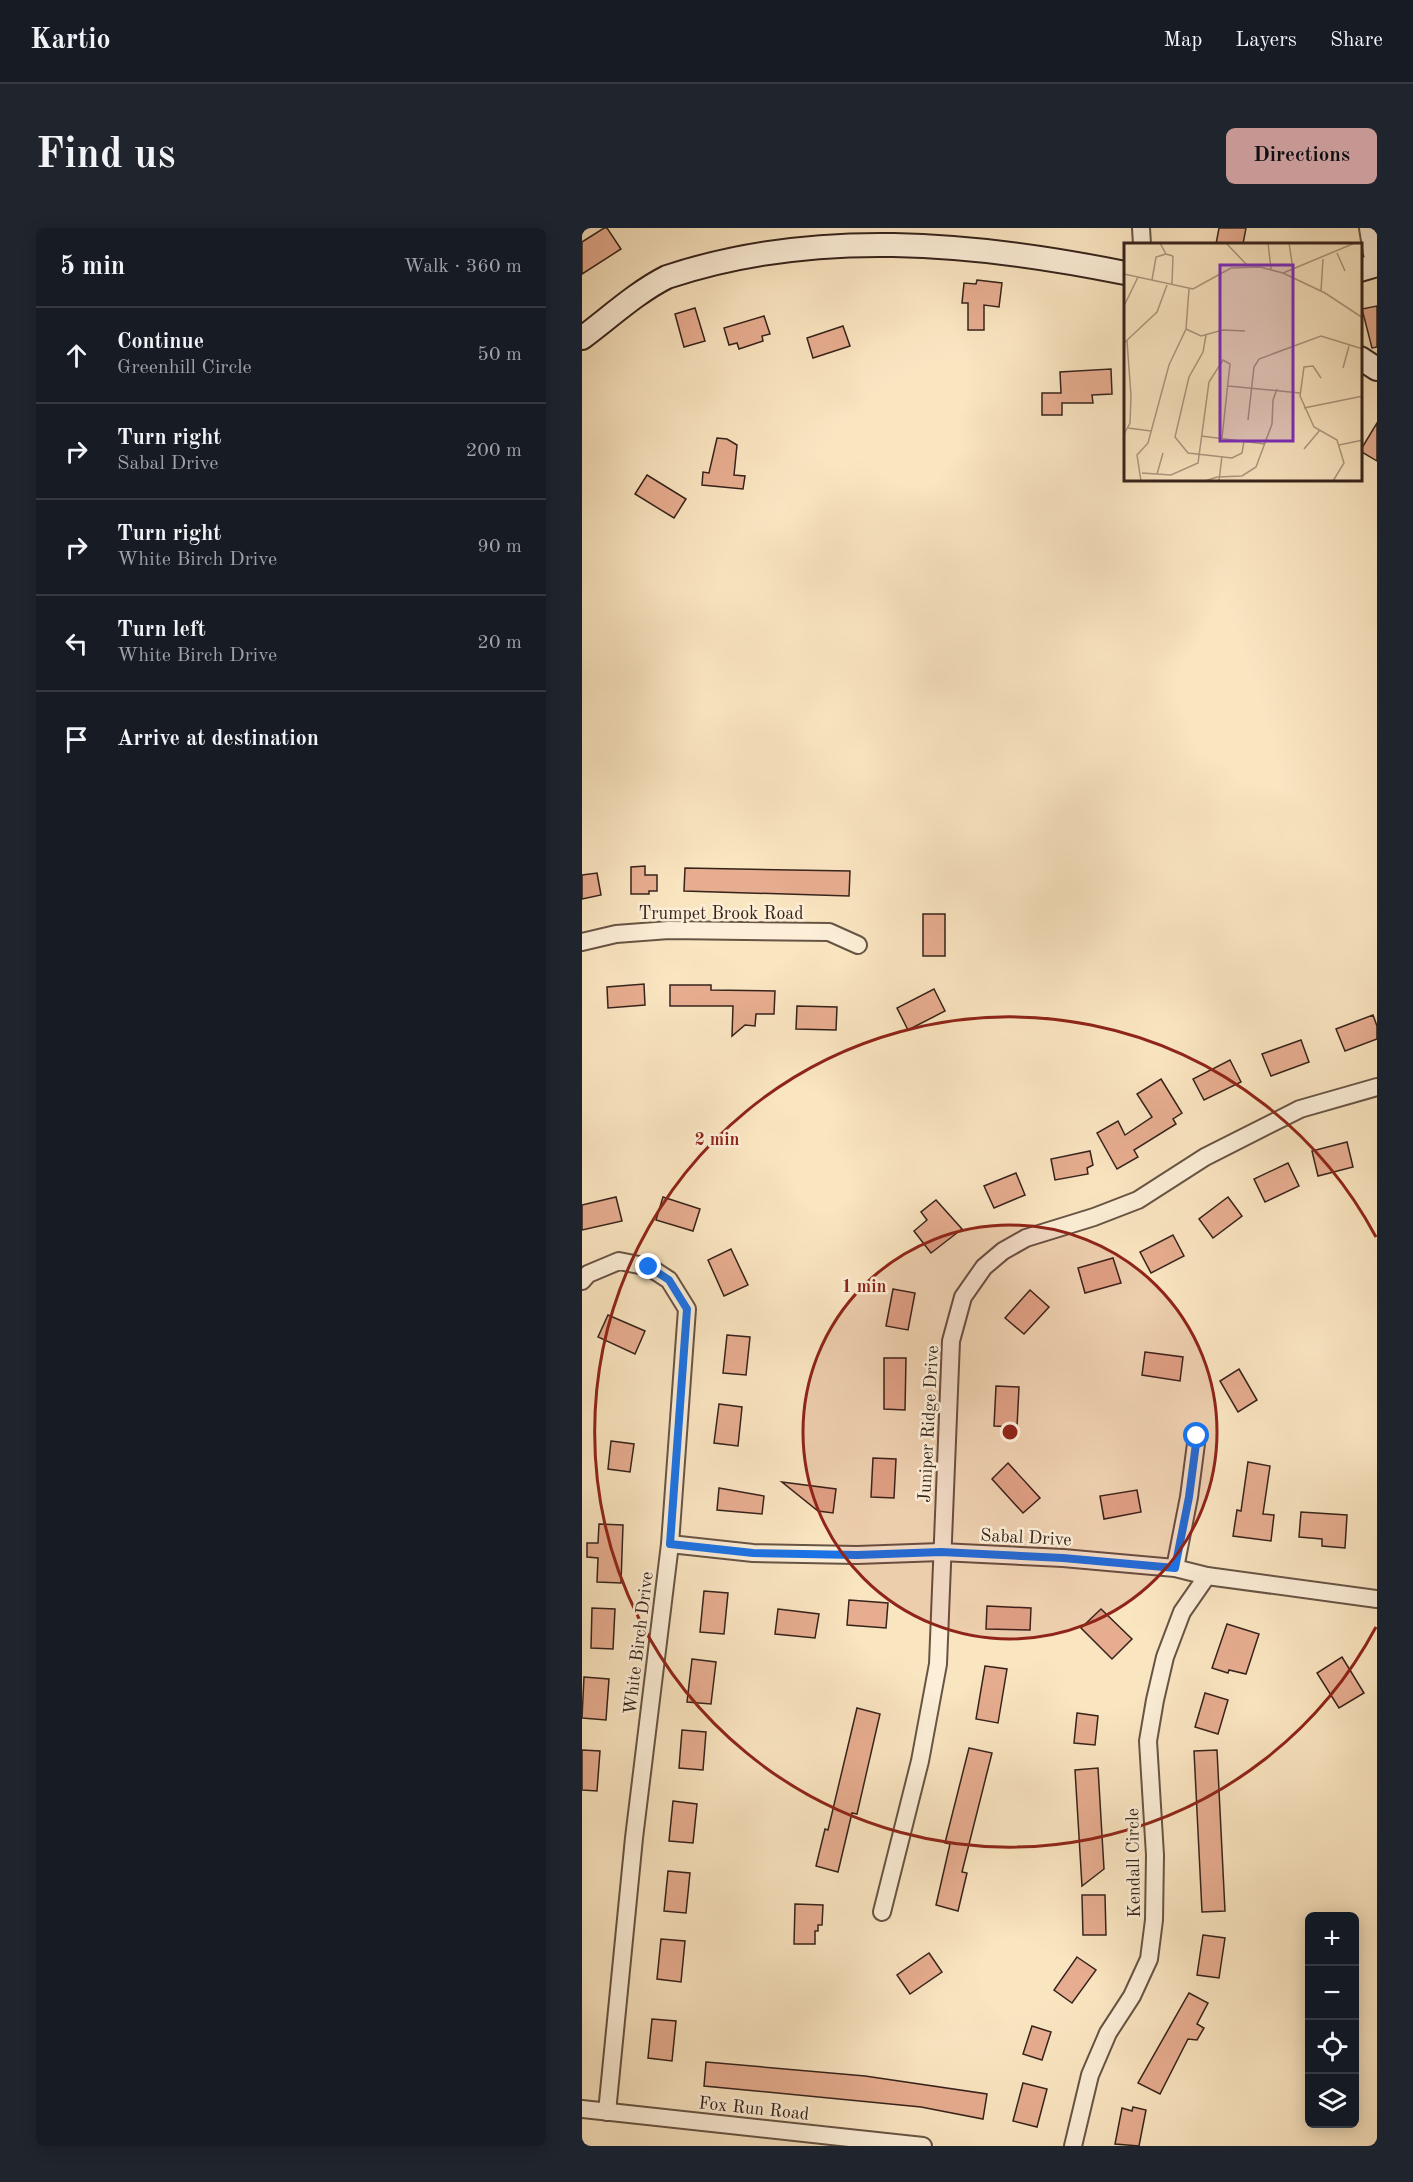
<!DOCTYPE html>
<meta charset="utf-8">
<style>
:root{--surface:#171b24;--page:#20242c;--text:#f1f3f6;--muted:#9ea1a6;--line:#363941;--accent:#c59692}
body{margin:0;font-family:"Old Standard TT",serif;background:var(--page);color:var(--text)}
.controls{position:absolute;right:18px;bottom:18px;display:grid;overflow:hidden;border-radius:9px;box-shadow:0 3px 15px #0003}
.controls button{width:54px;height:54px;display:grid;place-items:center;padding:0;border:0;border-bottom:2px solid var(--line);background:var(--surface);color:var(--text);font:30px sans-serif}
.stop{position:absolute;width:18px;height:18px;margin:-14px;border:4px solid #1a73e8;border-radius:50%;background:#fff}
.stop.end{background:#1a73e8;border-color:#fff;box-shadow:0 2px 6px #0008}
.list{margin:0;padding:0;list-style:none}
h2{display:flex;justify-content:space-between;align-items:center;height:78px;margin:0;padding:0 24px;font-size:26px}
h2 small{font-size:20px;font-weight:400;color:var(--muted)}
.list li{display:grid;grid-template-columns:39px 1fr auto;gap:18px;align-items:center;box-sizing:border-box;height:96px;padding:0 24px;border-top:2px solid var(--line)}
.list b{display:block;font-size:22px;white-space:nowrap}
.list p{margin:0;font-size:20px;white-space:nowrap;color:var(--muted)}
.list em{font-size:20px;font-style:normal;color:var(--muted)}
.icon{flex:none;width:33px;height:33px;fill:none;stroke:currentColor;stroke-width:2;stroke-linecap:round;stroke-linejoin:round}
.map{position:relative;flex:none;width:795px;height:1918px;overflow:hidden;border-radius:9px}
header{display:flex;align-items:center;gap:36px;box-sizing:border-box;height:84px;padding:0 30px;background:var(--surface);border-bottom:2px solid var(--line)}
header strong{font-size:28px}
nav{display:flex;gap:33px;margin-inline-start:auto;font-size:21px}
.intro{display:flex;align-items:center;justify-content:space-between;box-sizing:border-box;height:144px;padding:0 36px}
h1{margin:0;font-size:42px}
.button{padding:15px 27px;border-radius:9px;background:var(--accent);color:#111;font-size:21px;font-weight:700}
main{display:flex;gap:36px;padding:0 36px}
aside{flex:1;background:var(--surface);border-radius:9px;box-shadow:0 3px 15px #0003}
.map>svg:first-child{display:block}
.building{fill:#e7ad90;stroke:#36231b;stroke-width:1.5}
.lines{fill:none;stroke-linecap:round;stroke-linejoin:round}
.street-casing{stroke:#675444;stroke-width:20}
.secondary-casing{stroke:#36231b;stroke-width:26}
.street{stroke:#fceed7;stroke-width:16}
.secondary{stroke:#fceed7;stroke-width:22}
.route{stroke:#1a73e8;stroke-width:8}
.ring{fill:none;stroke:#8f2418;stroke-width:3}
.labels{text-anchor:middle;stroke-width:5;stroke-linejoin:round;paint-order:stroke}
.street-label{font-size:18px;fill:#36231b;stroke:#fceed7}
.inset-road{fill:none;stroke:#ac977f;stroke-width:1.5}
.view{fill:#7b2cbf;fill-opacity:0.15;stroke:#7b2cbf;stroke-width:3}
.inset-edge{fill:none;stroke:#36231b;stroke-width:3}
.centre{fill:#8f2418;stroke:#fceed7;stroke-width:3}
.ring-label{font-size:18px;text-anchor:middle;font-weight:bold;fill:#8f2418;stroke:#fceed7;stroke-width:5;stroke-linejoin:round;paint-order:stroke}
</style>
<header>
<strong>Kartio</strong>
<nav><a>Map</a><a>Layers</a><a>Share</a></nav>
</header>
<div class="intro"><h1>Find us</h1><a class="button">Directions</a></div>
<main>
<aside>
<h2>5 min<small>Walk · 360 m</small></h2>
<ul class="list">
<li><svg class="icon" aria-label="ahead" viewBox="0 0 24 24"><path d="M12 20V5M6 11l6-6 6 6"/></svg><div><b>Continue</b><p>Greenhill Circle</p></div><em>50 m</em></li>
<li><svg class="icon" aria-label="right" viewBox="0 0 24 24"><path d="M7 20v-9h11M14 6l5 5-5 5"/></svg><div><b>Turn right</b><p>Sabal Drive</p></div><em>200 m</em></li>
<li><svg class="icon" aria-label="right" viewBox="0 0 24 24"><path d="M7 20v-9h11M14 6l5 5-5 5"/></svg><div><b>Turn right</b><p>White Birch Drive</p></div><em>90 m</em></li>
<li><svg class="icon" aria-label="left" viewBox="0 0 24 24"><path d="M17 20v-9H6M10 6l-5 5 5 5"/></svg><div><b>Turn left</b><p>White Birch Drive</p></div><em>20 m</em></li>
<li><svg class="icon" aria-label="arrive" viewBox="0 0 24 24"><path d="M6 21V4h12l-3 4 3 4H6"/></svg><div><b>Arrive at destination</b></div></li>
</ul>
</aside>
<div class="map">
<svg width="795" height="1918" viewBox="0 0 795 1918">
<rect width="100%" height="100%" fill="#fae5c1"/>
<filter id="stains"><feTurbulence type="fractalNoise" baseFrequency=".00333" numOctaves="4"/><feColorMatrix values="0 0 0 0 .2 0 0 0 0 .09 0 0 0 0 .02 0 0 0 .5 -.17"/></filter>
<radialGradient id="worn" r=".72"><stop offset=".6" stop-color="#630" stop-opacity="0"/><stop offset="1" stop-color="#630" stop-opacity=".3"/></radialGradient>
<g class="building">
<polygon points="22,0 25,0 39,21 0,46 0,14"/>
<polygon points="637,0 664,0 661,16 634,16"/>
<polygon points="395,52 420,55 417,79 402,77 402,102 386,102 386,75 380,75 382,55 394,56"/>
<polygon points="795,78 795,119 790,120 780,81"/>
<polygon points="113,80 123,113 102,119 93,86"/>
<polygon points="182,88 188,106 180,108 181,113 157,121 155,115 147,117 142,100"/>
<polygon points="261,98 268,118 231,130 225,110"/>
<polygon points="529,141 530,166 510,167 511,175 480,175 480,187 460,187 460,165 479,165 478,144"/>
<polygon points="795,195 795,233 778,223"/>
<polygon points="135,210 145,211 155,217 152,247 163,248 161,261 120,257 121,244 127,245"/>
<polygon points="65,247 104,271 92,290 53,266"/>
<polygon points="63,638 63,647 75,647 75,663 67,663 67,666 49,666 49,639"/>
<polygon points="103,640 268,643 267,668 102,663"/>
<polygon points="15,645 19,667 0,671 0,647"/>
<rect x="341" y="686" width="22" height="42"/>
<polygon points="62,756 63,777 26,780 25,759"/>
<polygon points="88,757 129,757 129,762 193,763 192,786 174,786 173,798 163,797 150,808 151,778 88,778"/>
<polygon points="352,761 363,783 326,802 315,780"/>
<polygon points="215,778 255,779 254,802 214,801"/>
<polygon points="791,787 795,798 795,811 763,823 754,801"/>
<polygon points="719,812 727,834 689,848 680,826"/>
<polygon points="648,832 659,854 622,872 611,851"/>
<polygon points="579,851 600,885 591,891 594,896 552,922 556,929 535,941 515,905 536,893 543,907 570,889 555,866"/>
<polygon points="765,914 771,939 736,948 730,923"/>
<polygon points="508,923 511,937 505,940 506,946 473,952 469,931"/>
<polygon points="706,935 717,958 683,974 672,951"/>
<polygon points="434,945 443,967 412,980 402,958"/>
<polygon points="34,969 40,993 0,1002 0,977"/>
<polygon points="81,969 118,981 111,1003 74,992"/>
<polygon points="646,969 660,988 631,1010 617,991"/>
<polygon points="354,972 380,1001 349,1025 332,1003 345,992 339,984"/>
<polygon points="591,1007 602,1028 569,1045 558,1024"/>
<polygon points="149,1021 166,1057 142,1068 126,1032"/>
<polygon points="531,1030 539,1055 503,1065 496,1040"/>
<polygon points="311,1061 333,1065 326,1102 304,1098"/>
<polygon points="448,1062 467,1079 442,1106 423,1090"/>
<polygon points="26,1087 63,1103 53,1126 16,1109"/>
<polygon points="145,1107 168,1109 164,1147 141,1145"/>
<polygon points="563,1124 601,1129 598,1153 560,1147"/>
<polygon points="302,1130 324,1130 323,1182 302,1181"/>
<polygon points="657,1141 675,1172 656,1184 638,1153"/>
<polygon points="414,1158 437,1159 435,1199 412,1198"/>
<polygon points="137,1176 160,1179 156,1218 132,1215"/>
<polygon points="29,1213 52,1216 48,1244 26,1241"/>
<polygon points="291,1230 314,1231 312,1270 289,1269"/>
<polygon points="666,1234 688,1238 681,1286 692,1287 689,1313 651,1308 655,1282 659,1283"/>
<polygon points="426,1235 458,1270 441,1285 410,1251"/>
<polygon points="200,1254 254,1261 251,1285 236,1283"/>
<polygon points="137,1260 182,1268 180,1286 135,1282"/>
<polygon points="555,1262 559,1284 522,1291 518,1268"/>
<polygon points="719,1284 765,1287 763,1320 740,1318 740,1311 717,1309"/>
<polygon points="17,1296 41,1297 39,1355 15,1354 16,1330 5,1329 5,1315 16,1315"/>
<polygon points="122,1363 146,1365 142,1406 118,1404"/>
<polygon points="267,1372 306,1375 304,1400 265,1397"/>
<polygon points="405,1378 449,1380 448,1402 404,1401"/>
<polygon points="10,1380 33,1381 31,1421 9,1420"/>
<polygon points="196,1381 237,1386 233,1410 193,1406"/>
<polygon points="519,1381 550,1411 530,1431 499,1400"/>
<polygon points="645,1396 677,1406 664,1446 647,1442 646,1445 630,1440"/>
<polygon points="760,1429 782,1465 757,1480 735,1445"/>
<polygon points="110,1431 134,1434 129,1476 105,1474"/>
<polygon points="403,1438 425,1441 416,1495 394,1491"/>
<polygon points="2,1449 27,1451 24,1492 0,1490"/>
<polygon points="623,1465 646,1472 636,1506 613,1499"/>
<polygon points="275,1480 298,1486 275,1586 270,1585 256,1644 234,1638 243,1601 246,1602"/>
<polygon points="495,1485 516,1488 513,1517 492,1515"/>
<polygon points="100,1502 124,1504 121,1542 97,1540"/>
<polygon points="387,1520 410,1525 380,1644 385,1645 376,1683 354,1677 368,1616 363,1615"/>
<polygon points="0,1522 18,1523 15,1563 0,1562"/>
<polygon points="635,1522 643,1683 620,1684 612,1523"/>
<polygon points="516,1540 522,1641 500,1658 493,1542"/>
<polygon points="91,1573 115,1576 111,1615 87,1613"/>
<polygon points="86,1643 108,1645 104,1685 82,1683"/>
<polygon points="500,1667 523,1667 524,1707 501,1707"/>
<polygon points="213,1676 241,1677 240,1697 236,1697 236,1703 233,1703 233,1716 212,1716"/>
<polygon points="621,1707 643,1710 637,1750 615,1747"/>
<polygon points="79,1711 103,1713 99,1754 75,1751"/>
<polygon points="347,1725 360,1744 328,1766 315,1747"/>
<polygon points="495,1729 514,1742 490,1775 472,1762"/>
<polygon points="607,1765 626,1775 615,1796 622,1800 615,1812 606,1811 578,1866 556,1855"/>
<polygon points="70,1791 94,1793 90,1833 66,1830"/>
<polygon points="450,1798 469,1804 460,1832 441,1826"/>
<polygon points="124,1834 283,1848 405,1866 401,1891 339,1879 122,1858"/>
<polygon points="441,1855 465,1861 455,1899 431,1893"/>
<polygon points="551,1879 564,1882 557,1918 533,1916 540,1880 550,1883"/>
</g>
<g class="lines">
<defs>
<g id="street">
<polyline points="559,0 560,16"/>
<polyline points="786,0 792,38"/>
<polyline points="0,714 34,706 87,702 247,704 276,717"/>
<polyline points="0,1053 6,1046 37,1033 67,1039 87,1052 105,1081 88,1316 52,1610 25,1884"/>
<polyline points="88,1316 171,1325 275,1327 359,1324 481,1330 593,1340 625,1348 795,1371"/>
<polyline points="593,1340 607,1269 615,1208"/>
<polyline points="300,1684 338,1533 356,1436 369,1113 381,1069 402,1039 421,1023 444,1010 512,989 556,972 623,929 718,881 795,859"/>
<polyline points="0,1881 341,1918"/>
<polyline points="491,1918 508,1847 526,1805 550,1768 567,1731 572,1692 573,1627 566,1513 573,1472 583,1429 600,1384 625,1348"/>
</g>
<g id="secondary">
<polyline points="778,42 795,37"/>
<path d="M0,110C27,90 55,64 85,49C232,0 390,14 543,45"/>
<polyline points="778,130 795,141"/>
</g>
</defs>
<use href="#street" class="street-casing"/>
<use href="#secondary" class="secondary-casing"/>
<use href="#street" class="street"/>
<use href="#secondary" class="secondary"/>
</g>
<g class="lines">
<polyline class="route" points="67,1039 87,1052 105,1081 88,1316 171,1325 275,1327 359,1324 481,1330 593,1340 607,1269 615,1208"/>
</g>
<circle cx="428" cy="1204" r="207" fill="#8f2418" fill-opacity=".12"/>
<g class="ring">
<circle cx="428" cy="1204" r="207"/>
<path d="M794 1399A415 415 0 1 1 794 1009"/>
</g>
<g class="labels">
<g class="street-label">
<text x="139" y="691">Trumpet Brook Road</text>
<text transform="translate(346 1196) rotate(-87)" y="6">Juniper Ridge Drive</text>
<text transform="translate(444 1309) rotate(3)" y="6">Sabal Drive</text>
<text transform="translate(56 1415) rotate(-83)" y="6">White Birch Drive</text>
<text transform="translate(551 1635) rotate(-91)" y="6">Kendall Circle</text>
<text transform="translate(172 1880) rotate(6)" y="6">Fox Run Road</text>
</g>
</g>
<g transform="translate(542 15)">
<rect width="238" height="238" fill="#fae5c1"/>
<path class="inset-road" d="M36,0L42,11L49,13M102,0L123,22M144,0L147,26M165,0L169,26M213,10L221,28M159,30L231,0M0,31L69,46L107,25L136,24L159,30L201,50L239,75M28,37L32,14L42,11M48,41L49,13M197,48L199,16M0,63L14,34M62,86L77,93L99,87L121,88M82,92L79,109L65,134L51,194L64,210L108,215L118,210L120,198M0,100L33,69L43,42M219,125L225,103M197,135L189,123L180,124L176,153L190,184L213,197L220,220L209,238M104,143L176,150M180,165L239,153M124,177L130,124L135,116L197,93L239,106M4,185L27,188M0,191L6,180L7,153L3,98M77,193L141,201M215,202L239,197M180,206L196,187M18,230L47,232L74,220L85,139L99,117L106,121L98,195M33,231L39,210M17,238L13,212L24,200L45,122L62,86L65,46M81,238L93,234L118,233L132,224L148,181L149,157L153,146M95,238L98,213"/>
<path class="view" d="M96,22H169V198H96Z"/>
<rect width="238" height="238" class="inset-edge"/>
</g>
<circle cx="428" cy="1204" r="9" class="centre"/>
<g class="ring-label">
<text x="135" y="917">2 min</text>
<text x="282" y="1064">1 min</text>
</g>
<rect width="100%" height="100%" filter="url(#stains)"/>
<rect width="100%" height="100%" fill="url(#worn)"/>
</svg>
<div class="controls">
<button>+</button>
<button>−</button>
<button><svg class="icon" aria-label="locate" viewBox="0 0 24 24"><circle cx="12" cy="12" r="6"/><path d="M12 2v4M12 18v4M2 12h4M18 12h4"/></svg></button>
<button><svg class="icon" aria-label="layers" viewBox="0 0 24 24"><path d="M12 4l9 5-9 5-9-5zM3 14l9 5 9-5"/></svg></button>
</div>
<div class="stop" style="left:615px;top:1208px"></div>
<div class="stop end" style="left:67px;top:1039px"></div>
</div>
</main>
